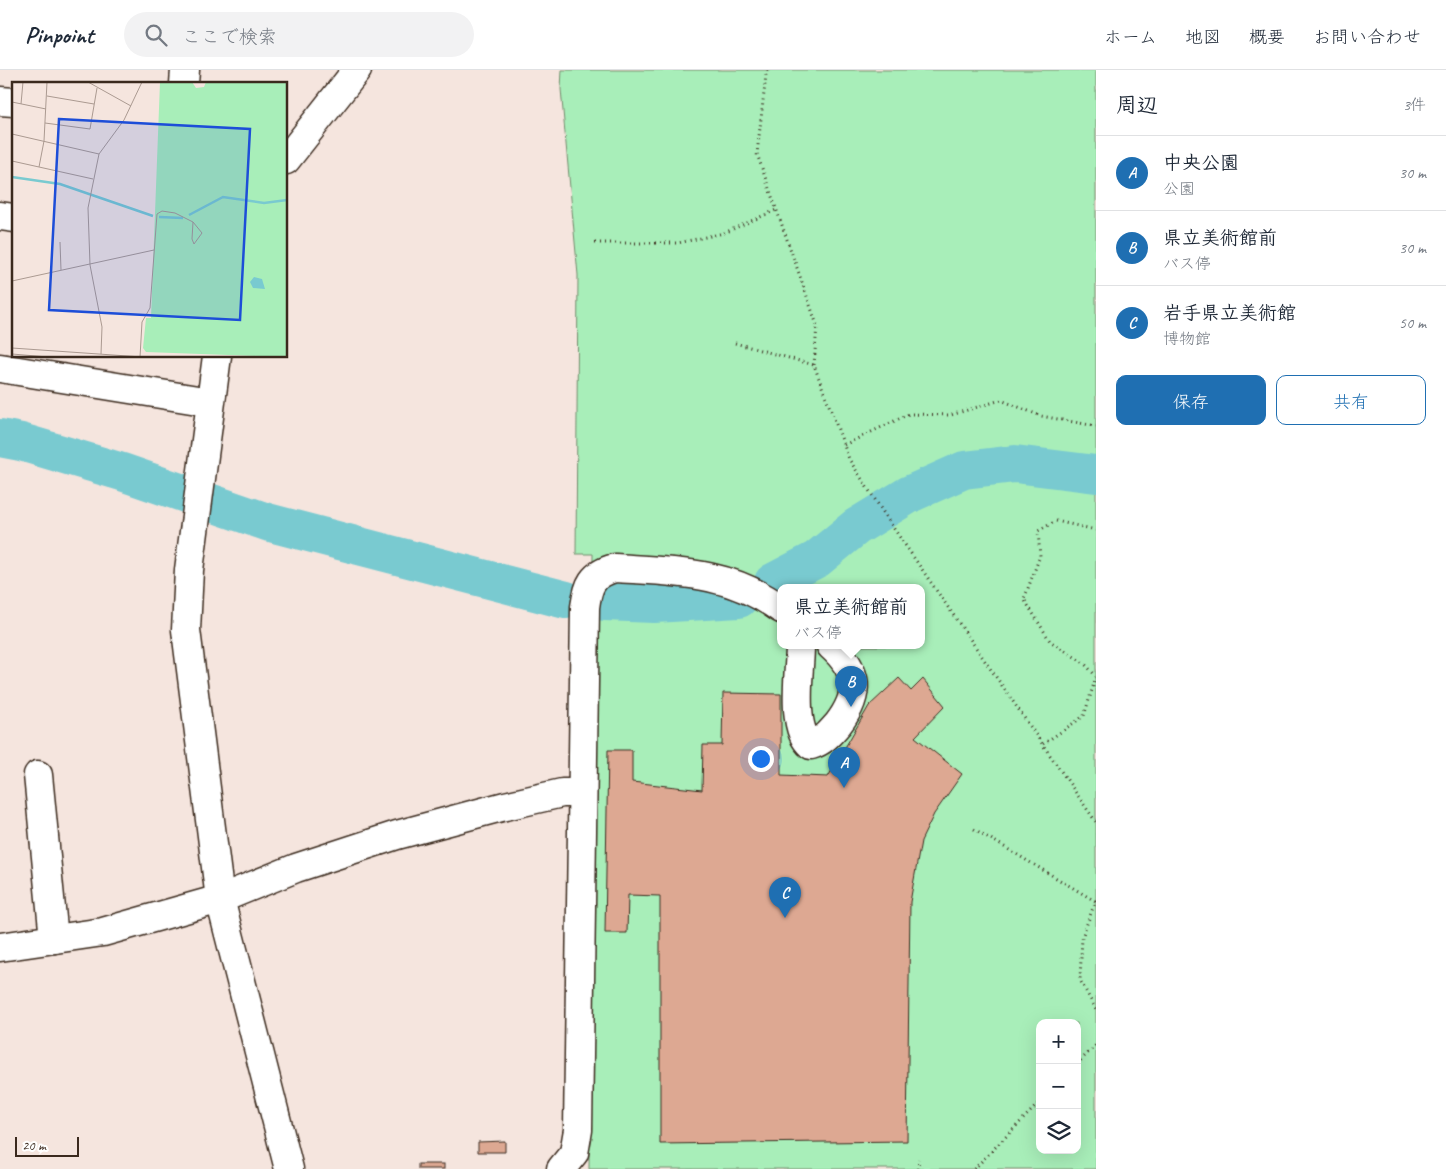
<!DOCTYPE html>
<html lang="ja">
<meta charset="utf-8">
<style>
:root{--surface:#fff;--page:#f2f2f3;--text:#1f2937;--muted:#747a83;--line:#e0e1e3;--accent:#1f6fb2}
body{margin:0;font-family:Caveat,"Klee One",sans-serif;background:var(--page);color:var(--text)}
.controls{position:absolute;right:15px;bottom:15px;display:grid;overflow:hidden;border-radius:10px;box-shadow:0 5px 20px #0002}
.controls button{width:45px;height:45px;display:grid;place-items:center;padding:0;border:0;border-bottom:1px solid var(--line);background:var(--surface);color:var(--text);font:25px sans-serif}
.scale{position:absolute;left:15px;bottom:12px;width:64px;box-sizing:border-box;padding-left:5px;border:2px solid #3b2a1e;border-top:0;font-size:14px;line-height:18px;white-space:nowrap;color:#3b2a1e;-webkit-text-stroke:4px #fff;paint-order:stroke}
.you{position:absolute;left:760px;top:688px;width:18px;height:18px;margin:-12px;border:4px solid #fff;border-radius:50%;background:#1a73e8;box-shadow:0 0 0 8px #1a73e833}
.badge{display:grid;place-items:center;width:32px;height:32px;border-radius:50%;background:var(--accent);color:#fff;font-size:16px;font-weight:700}
.pin{position:absolute;translate:-50% -41px;filter:drop-shadow(0 1px 2px #0008)}
.pin::after{content:'';position:absolute;top:26px;width:18px;height:15px;background:inherit;clip-path:polygon(0 0,100% 0,50% 100%)}
.popup{position:absolute;left:777px;top:514px;width:148px;height:65px;box-sizing:border-box;display:grid;place-content:center;border-radius:10px;background:var(--surface);filter:drop-shadow(0 1px 4px #0005);font-size:16px;white-space:nowrap;color:var(--muted)}
.popup b{font-size:19px;color:var(--text)}
.popup::after{content:'';position:absolute;left:50%;top:100%;margin-left:-10px;border:10px solid transparent;border-top-color:var(--surface)}
.list{margin:0;padding:0;list-style:none}
h2{display:flex;justify-content:space-between;align-items:center;height:65px;margin:0;padding:0 20px;font-size:21px}
h2 small{font-size:16px;font-weight:400;color:var(--muted)}
.list li{display:grid;grid-template-columns:32px 1fr auto;gap:15px;align-items:center;box-sizing:border-box;height:75px;padding:0 20px;border-top:1px solid var(--line)}
.list b{display:block;font-size:19px;white-space:nowrap}
.list p{margin:0;font-size:16px;white-space:nowrap;color:var(--muted)}
.list em{font-size:16px;font-style:normal;color:var(--muted)}
.actions{display:flex;gap:10px;padding:15px 20px}
.actions a{flex:1;padding:11px 0;border:1px solid var(--accent);border-radius:10px;text-align:center;font-size:18px;color:var(--accent)}
.actions .main{background:var(--accent);color:#fff}
.icon{flex:none;width:28px;height:28px;fill:none;stroke:currentColor;stroke-width:2;stroke-linecap:round;stroke-linejoin:round}
.map{position:relative;flex:none;width:1096px;height:1099px;overflow:hidden}
header{display:flex;align-items:center;gap:30px;box-sizing:border-box;height:70px;padding:0 25px;background:var(--surface);border-bottom:1px solid var(--line)}
header strong{font-size:24px}
nav{display:flex;gap:28px;margin-inline-start:auto;font-size:18px}
.search{width:350px;height:45px;background:var(--page);display:flex;align-items:center;gap:12px;box-sizing:border-box;padding:0 18px;border-radius:28px;color:var(--muted);font-size:19px}
main{display:flex}
aside{flex:1;background:var(--surface)}
.map>svg:first-child{display:block}
.green{fill:#a8eeb9;stroke:#728c6c;fill-rule:evenodd}
.lines{fill:none;stroke-linecap:round;stroke-linejoin:round}
.river{stroke:#79cad0;stroke-width:38}
.building{fill:#dda892;stroke:#3b2a1e}
.minor-casing{stroke:#3b2a1e;stroke-width:31}
.path{stroke:#3b2a1e;stroke-width:3;stroke-dasharray:1 4;stroke-linecap:butt}
.minor{stroke:#fff;stroke-width:28}
.inset-river{fill:none;stroke:#79cad0;stroke-width:2.5}
.inset-road{fill:none;stroke:#ab9a91;stroke-width:1}
.view{fill:#1d4ed8;fill-opacity:0.15;stroke:#1d4ed8;stroke-width:2.5}
.inset-edge{fill:none;stroke:#3b2a1e;stroke-width:2.5}
</style>
<header>
<strong>Pinpoint</strong>
<div class="search"><svg class="icon" aria-label="search" viewBox="0 0 24 24"><circle cx="10" cy="10" r="6"/><path d="M15 15l6 6"/></svg>ここで検索</div>
<nav><a>ホーム</a><a>地図</a><a>概要</a><a>お問い合わせ</a></nav>
</header>
<main>
<div class="map">
<svg width="1096" height="1099" viewBox="0 0 1096 1099">
<rect width="100%" height="100%" fill="#f5e5de"/>
<filter id="ink" filterUnits="userSpaceOnUse"><feTurbulence type="fractalNoise" baseFrequency=".02" numOctaves="2"/><feDisplacementMap in="SourceGraphic" scale="10" xChannelSelector="R" yChannelSelector="G"/><feConvolveMatrix kernelMatrix="1 2 1 2 8 2 1 2 1" color-interpolation-filters="sRGB"/></filter>
<g filter="url(#ink)">
<path class="green" d="M562,0H1096V1099H589L593,484H576L578,205L561,19ZM781,518H921V576H781ZM1040,953H1077V1080H1040Z"/>
<g class="lines">
<g class="river">
<polyline points="0,368 21,372 122,402 267,452 566,530"/>
<polyline points="773,512 817,489 856,457 910,424 964,400 1015,394 1096,404"/>
<polyline points="605,532 654,534 739,529"/>
</g>
</g>
<g class="building">
<polygon points="899,608 911,621 923,609 945,636 915,667 962,704 934,744 921,771 910,832 907,1071 660,1074 660,826 628,825 627,863 605,863 608,680 632,680 632,712 702,720 703,675 722,675 723,623 781,624 781,705 828,707 869,636"/>
<polygon points="505,1071 505,1082 478,1082 478,1072"/>
<rect x="418" y="1094" width="26" height="5"/>
</g>
<g class="lines">
<defs>
<g id="minor">
<polyline points="184,14 185,0"/>
<polyline points="0,31 14,32"/>
<polyline points="286,90 357,0"/>
<polyline points="0,146 14,148"/>
<polyline points="217,286 189,500 186,560 220,829 289,1099"/>
<polyline points="0,298 210,332"/>
<path d="M800,576C800,601 790,658 811,675C824,671 830,663 838,654C861,624 859,601 831,576"/>
<polyline points="38,705 54,869"/>
<polyline points="0,877 103,862 220,829 296,798 397,765 505,736 562,723 582,723"/>
<path d="M561,1099L574,1083L578,1060L585,537C588,515 592,504 615,498C677,502 729,501 781,539"/>
</g>
</defs>
<use href="#minor" class="minor-casing"/>
<g class="path">
<polyline points="768,0 766,5 757,84 817,255 814,295"/>
<polyline points="595,173 678,173 724,163 776,140"/>
<polyline points="735,273 814,295 849,389 890,453 1096,752"/>
<polyline points="844,375 909,344 951,345 1001,330 1041,346 1096,356"/>
<polyline points="1096,460 1056,451 1038,461 1040,486 1024,529 1050,571 1084,593 1096,606"/>
<polyline points="1043,674 1084,646 1096,607"/>
<polyline points="974,759 1095,831"/>
<polyline points="1096,830 1082,867 1080,910 1096,940"/>
<polyline points="1077,994 1096,975"/>
<polyline points="918,1099 919,1089"/>
<polyline points="974,1099 1040,1032"/>
</g>
<use href="#minor" class="minor"/>
</g>
</g>
<g transform="translate(12 12)">
<rect width="275" height="275" fill="#f5e5de"/>
<path d="M148,0H180L184,6L192,5L194,0H275V275L134,270L131,266L134,236H139Z" fill="#a8eeb9"/>
<path d="M242,195L250,197L253,207L241,206L238,200Z" fill="#79cad0"/>
<path class="inset-river" d="M0,95L48,102L141,134M177,133L211,115L252,121L275,118M147,135L171,136"/>
<path class="inset-road" d="M76,0L119,24M35,14L82,22M0,20L34,27M9,22L11,0M33,41L78,47L85,6M0,52L87,72M0,79L81,97M27,85L32,59L35,0M181,140L190,151L182,162L180,157ZM48,160L49,188M0,199L142,168M0,266L130,275M0,272L36,275M89,272L90,245L78,183L76,126L87,72L112,38L130,0M128,275L130,240L138,226L145,132L150,129L163,131L181,140"/>
<path class="view" d="M47,37L238,47L228,238L37,228Z"/>
<rect width="275" height="275" class="inset-edge"/>
</g>
</svg>
<div class="controls">
<button>+</button>
<button>−</button>
<button><svg class="icon" aria-label="layers" viewBox="0 0 24 24"><path d="M12 4l9 5-9 5-9-5zM3 14l9 5 9-5"/></svg></button>
</div>
<div class="scale">20 m</div>
<div class="you"></div>
<div class="pin badge" style="left:844px;top:718px">A</div>
<div class="pin badge" style="left:851px;top:637px">B</div>
<div class="popup"><b>県立美術館前</b>バス停</div>
<div class="pin badge" style="left:785px;top:848px">C</div>
</div>
<aside>
<h2>周辺<small>3件</small></h2>
<ul class="list">
<li><span class="badge">A</span><div><b>中央公園</b><p>公園</p></div><em>30 m</em></li>
<li><span class="badge">B</span><div><b>県立美術館前</b><p>バス停</p></div><em>30 m</em></li>
<li><span class="badge">C</span><div><b>岩手県立美術館</b><p>博物館</p></div><em>50 m</em></li>
</ul>
<div class="actions"><a class="main">保存</a><a>共有</a></div>
</aside>
</main>
